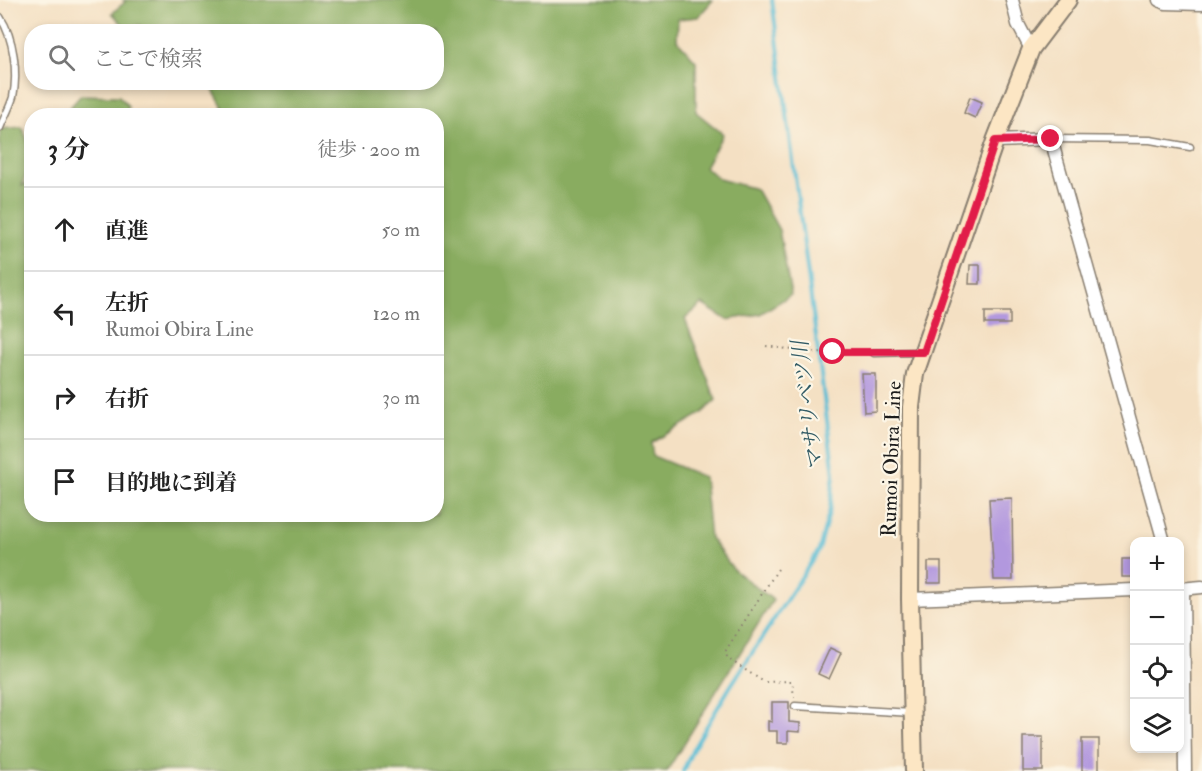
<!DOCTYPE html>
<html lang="ja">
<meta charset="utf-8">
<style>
:root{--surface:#fff;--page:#f2f2f2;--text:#222;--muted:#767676;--line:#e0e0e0}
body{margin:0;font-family:"IM FELL Double Pica","Noto Serif JP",serif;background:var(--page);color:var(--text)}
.controls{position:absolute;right:18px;bottom:18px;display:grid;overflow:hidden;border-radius:12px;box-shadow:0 3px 9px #0003}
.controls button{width:54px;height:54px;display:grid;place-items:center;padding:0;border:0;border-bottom:2px solid var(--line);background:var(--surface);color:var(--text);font:30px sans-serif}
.stop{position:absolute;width:18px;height:18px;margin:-14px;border:4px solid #e11d48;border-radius:50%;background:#fff}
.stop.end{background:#e11d48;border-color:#fff;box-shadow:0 2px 6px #0008}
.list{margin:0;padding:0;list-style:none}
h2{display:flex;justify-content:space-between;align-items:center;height:78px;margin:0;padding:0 24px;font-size:26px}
h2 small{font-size:20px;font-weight:400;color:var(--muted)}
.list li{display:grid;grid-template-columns:39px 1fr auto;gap:18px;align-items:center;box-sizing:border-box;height:84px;padding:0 24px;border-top:2px solid var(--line)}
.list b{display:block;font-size:22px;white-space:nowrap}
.list p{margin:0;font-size:20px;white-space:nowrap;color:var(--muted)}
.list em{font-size:20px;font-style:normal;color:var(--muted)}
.icon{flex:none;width:33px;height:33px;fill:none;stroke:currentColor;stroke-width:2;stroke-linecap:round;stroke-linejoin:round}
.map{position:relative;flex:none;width:1202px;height:771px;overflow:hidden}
.search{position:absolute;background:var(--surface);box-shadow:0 3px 9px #0003;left:24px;top:24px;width:420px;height:66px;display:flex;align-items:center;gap:15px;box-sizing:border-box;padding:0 21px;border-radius:24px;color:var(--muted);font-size:22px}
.panel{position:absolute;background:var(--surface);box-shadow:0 3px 9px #0003;left:24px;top:108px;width:420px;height:414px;border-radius:24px}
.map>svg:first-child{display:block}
.forest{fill:#89ac61;stroke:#52643e;stroke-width:1.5}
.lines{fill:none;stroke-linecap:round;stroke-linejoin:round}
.stream{stroke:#56bcd4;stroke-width:4}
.building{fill:#b298de}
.service-casing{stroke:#887e70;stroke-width:9}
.minor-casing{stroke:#887e70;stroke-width:15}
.secondary-casing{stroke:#887e70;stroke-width:20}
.path{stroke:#887e70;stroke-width:2;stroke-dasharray:1.5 4.5;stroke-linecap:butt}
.service{stroke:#fff;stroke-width:6}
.minor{stroke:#fff;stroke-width:12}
.secondary{stroke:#fce6c4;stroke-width:16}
.route{stroke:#e11d48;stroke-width:8}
.labels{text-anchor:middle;stroke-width:4.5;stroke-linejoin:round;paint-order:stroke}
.street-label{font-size:21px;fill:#1c1c1c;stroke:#fcf5e5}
.water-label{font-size:22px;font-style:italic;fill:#335c66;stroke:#fcf5e5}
</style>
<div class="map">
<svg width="1202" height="771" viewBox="0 0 1202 771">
<rect width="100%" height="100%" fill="#fcf5e5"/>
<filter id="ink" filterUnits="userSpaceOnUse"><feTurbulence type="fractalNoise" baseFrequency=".0167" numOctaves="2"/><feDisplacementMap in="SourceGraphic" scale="12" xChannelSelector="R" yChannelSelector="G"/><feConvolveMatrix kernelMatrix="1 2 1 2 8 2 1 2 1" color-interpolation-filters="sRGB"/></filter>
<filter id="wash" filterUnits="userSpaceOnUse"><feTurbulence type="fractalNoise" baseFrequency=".008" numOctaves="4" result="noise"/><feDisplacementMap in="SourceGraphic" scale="24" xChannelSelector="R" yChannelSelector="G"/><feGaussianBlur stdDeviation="1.35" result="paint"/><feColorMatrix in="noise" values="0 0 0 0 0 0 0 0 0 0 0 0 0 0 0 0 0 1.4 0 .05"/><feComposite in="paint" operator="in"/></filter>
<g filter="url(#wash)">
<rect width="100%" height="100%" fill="#f4e0c3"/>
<g class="forest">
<path d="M123,0H713L698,17L678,19L677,40L696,61V112L723,134L705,167L719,179L756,189L779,230L791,295L760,314L727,320L702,304L685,319L716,400L701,414L651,443L653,456L704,477L710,538L734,570L773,600L667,771H0V129L22,127C34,153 31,159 22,186L31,181L32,514H436V116L227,115L209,83L436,82V32L143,31L141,25L125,27L112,13L125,2Z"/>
<polygon points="81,95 119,96 128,106 127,115 67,115 66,112"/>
</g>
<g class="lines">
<polyline class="stream" points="683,771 693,749 730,687 819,550 830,509 834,474 772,0"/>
</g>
<g id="blocks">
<g class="building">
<polygon points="970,97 982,102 975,118 964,113"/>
<polygon points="970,265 980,265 980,284 969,284"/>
<rect x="985" y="312" width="25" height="12"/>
<polygon points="862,374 876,374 876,411 864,412"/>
<polygon points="1012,498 1013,580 994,580 989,499"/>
<rect x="1122" y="559" width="12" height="18"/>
<rect x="928" y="562" width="13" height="21"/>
<polygon points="830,648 841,653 829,679 818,674"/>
<polygon points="772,702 789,702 789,722 800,723 800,732 788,731 788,743 777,743 777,731 768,731 768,721 772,722"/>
<rect x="1023" y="737" width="20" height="34"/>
<rect x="1082" y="739" width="17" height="32"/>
</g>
</g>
</g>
<g filter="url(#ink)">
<use href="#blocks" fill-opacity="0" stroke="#887e70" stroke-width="1.5"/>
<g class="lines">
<defs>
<g id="service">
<path d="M0,17C14,38 18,73 13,97C10,107 4,118 0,128"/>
<polyline points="1051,139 1150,140 1190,147"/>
<polyline points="874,353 920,352"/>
<polyline points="795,706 912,713"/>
</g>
<g id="minor">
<polyline points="1012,0 1018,24 1031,49"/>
<polyline points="1159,0 1165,3 1202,4"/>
<polyline points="995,141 1051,139 1164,542"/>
<polyline points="1180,589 1202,587"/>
<polyline points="1183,589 1185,771"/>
<polyline points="910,599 1134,590"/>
</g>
<polyline id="secondary" points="914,771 910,599 911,407 915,374 995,141 1031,49 1068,0"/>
</defs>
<use href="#service" class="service-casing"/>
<use href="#minor" class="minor-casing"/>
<use href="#secondary" class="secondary-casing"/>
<g class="path">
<polyline points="766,346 807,352 865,353"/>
<polyline points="778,569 726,650 727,658 764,682 792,681 794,697"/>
</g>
<use href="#service" class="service"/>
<use href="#minor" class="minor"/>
<use href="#secondary" class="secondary"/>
</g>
</g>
<g class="lines" filter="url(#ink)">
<polyline class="route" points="833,352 924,352 995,141 1051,139"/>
</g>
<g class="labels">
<g class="street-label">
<text transform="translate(891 459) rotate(-88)" y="7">Rumoi Obira Line</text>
</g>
<g class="water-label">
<text transform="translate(807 406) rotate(-97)" y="8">マサリベツ川</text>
</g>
</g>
</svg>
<div class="controls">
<button>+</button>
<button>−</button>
<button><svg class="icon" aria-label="locate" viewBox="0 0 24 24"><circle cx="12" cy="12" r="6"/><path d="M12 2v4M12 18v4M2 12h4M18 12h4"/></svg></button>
<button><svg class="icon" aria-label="layers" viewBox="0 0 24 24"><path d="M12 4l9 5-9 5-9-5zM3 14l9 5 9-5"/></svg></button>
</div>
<div class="stop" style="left:833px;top:352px"></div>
<div class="stop end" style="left:1051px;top:139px"></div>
<div class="search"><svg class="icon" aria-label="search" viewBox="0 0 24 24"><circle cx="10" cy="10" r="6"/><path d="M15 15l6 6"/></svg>ここで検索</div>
<section class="panel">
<h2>3 分<small>徒歩 · 200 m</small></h2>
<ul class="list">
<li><svg class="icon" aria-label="ahead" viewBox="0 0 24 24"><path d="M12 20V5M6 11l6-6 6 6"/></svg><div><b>直進</b></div><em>50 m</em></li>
<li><svg class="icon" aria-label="left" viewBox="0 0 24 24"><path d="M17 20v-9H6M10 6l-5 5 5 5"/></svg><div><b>左折</b><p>Rumoi Obira Line</p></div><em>120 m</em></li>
<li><svg class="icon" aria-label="right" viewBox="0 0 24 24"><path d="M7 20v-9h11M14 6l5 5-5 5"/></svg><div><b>右折</b></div><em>30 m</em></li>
<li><svg class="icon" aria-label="arrive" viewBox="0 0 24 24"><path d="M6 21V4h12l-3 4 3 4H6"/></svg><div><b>目的地に到着</b></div></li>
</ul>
</section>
</div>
